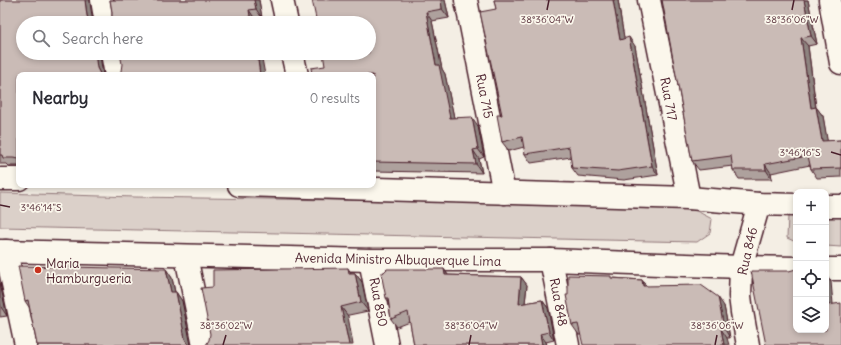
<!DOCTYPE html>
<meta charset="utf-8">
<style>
:root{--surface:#fff;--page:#f7f7f7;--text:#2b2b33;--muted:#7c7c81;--line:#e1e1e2}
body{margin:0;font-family:Delius,sans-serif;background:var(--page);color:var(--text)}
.controls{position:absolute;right:12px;bottom:12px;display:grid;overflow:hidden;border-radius:8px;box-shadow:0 2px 6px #0003}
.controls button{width:36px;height:36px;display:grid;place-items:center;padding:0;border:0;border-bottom:1px solid var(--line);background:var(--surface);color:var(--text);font:20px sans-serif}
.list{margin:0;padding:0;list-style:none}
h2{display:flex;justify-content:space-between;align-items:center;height:52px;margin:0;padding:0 16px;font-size:17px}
h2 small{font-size:13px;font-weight:400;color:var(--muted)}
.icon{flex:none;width:22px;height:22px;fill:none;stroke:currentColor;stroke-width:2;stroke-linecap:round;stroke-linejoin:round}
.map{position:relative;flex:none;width:841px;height:345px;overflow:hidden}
.search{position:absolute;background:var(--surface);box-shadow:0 2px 6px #0003;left:16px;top:16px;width:360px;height:44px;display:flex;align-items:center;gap:10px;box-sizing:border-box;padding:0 14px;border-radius:22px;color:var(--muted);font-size:15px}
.panel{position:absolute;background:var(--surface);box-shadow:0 2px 6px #0003;left:16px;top:72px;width:360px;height:116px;border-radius:8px}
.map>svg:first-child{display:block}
.green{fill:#dbd0c9;stroke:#92787a}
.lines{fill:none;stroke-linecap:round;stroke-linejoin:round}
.minor-casing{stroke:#4a1f2b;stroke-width:25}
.minor{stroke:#fbf7ec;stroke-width:22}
.wall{fill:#aea19d;stroke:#4a1f2b}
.shaded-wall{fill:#8d837f;stroke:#4a1f2b}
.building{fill:#cabbb6;stroke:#4a1f2b}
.ticks{fill:none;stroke:#4a1f2b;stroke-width:1.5}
.poi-dot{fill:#c8321e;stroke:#fbf7ec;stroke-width:1.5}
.labels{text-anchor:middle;stroke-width:3.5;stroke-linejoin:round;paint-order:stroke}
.street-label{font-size:13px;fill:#4a1f2b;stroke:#fbf7ec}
.poi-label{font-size:13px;fill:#4a1f2b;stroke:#fbf7ec;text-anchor:start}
.ticks-label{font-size:10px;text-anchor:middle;fill:#4a1f2b;stroke:#fbf7ec;stroke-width:3.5;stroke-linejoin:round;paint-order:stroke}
</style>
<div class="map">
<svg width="841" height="345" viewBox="0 0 841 345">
<rect width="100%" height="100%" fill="#f4eee4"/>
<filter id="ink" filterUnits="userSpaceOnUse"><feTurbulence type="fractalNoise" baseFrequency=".025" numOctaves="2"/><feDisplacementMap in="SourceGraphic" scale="8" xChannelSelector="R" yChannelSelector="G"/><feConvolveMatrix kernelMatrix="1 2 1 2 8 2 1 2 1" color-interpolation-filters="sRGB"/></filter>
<g filter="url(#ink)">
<g class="green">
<polygon points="0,193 135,197 402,201 691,208 712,219 710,233 697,242 0,227"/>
<polygon points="826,212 841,213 841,247 826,246"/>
<polygon points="796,213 796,242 787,238 788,216"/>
</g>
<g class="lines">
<defs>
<g id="minor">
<polyline points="102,0 106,23"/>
<polyline points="282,0 287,23"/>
<polyline points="466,0 504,193"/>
<polyline points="649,0 689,198"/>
<polyline points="830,0 841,63"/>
<polyline points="112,53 116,75"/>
<polyline points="292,53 297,75"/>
<polyline points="0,179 19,179"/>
<polyline points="239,185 689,198 759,204 796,205"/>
<polyline points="826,206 841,206"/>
<polyline points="0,251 370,260 551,260 741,267 796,268"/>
<polyline points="6,251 26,345"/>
<polyline points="186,256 204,345"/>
<polyline points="370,260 387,345"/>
<polyline points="551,260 568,345"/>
<polyline points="826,269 841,269"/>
<polyline points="748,345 742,312 740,296 741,267 759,204"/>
</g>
</defs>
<use href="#minor" class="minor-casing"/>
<use href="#minor" class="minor"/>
</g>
<g class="wall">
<polygon points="0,0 90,2 93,23 23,23 100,55 19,75 19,166 9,166 7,164 0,164"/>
<polygon points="110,0 259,0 262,18 255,19 112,18 112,12"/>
<polygon points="445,0 449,18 432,21 442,69 445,74 454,118 478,126 484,157 479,159 482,173 373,171 373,75 325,66 369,23"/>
<polygon points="494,0 618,0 624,39 635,46 658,175 624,180 578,176 572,168 571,157 531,163 525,154 524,147 509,151 502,142 502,115 496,9"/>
<polygon points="662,0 808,0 817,44 808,46 816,107 823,116 827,141 841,140 841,177 817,178 811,169 810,165 771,173 772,179 739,179 733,170 733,166 699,170 692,161"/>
<polygon points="348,268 351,273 355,273 362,282 368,311 206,345"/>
<polygon points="166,269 172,278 175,292 176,292 182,301 191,345 37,345 29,307 25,301"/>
<polygon points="444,269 448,275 521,277 527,285 525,303 542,300 548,308 554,340 546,342 547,345 414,345 410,322 397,327 391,319 388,301 386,298"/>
<polygon points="613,278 642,280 646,286 724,306 730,338 727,338 579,335 572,325 568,295"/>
<polygon points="0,283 7,316 0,317"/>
</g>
<g class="shaded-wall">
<polygon points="85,0 90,0 90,2 93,23 91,23 87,16"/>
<polygon points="254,0 259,0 262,18 256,9"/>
<polygon points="441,0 445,0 449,18 442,9"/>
<polygon points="613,0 618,0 622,26 626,48 620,40"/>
<polygon points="804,0 808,0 817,44 811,36"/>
<polygon points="249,10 255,19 256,23 251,23"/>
<polygon points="426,12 432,21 442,69 445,74 456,127 450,118 436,65"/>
<polygon points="629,37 635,46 658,175 652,166"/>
<polygon points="801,38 808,46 817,117 811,108"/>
<polygon points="95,53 100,53 100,55 103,75 101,75 97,68"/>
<polygon points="257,53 261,53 265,75 260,75"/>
<polygon points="816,107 823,116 829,150 822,141"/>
<polygon points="472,117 478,126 484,157 478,149"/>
<polygon points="473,150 479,159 482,173 476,164"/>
<polygon points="765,164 771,173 772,179 766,170"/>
<polygon points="166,269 172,278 177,302 171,292"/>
<polygon points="444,269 449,277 445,275"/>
<polygon points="355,273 362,282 368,311 361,302"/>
<polygon points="826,275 831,282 834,315 828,305 826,289"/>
<polygon points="521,277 527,285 524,312 519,304"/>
<polygon points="642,280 648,289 643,286"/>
<polygon points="0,283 7,316 1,307 0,303"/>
<polygon points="176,292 182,301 191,345 189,345 185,339"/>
<polygon points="718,297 724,306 730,338 724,328"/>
<polygon points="542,300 548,308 554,340 549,332"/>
<polygon points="341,307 348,316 353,345 349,345"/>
<polygon points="721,329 727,338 729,345 724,345"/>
<polygon points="540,334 546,342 547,345 542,345"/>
</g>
<g class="building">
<polygon points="0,0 85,0 87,16 90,22 92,23 23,23 23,53 95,53 97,68 100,74 102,75 19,75 19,159 13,158 3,158 2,155 0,155"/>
<polygon points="110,0 254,0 256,9 249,10 251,23 108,23 112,18 112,12"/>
<polygon points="312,0 441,0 442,9 426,12 436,65 439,65 450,118 472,117 478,149 473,150 476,164 373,162 373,75 312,75 311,68 325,66 323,53 369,53 369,23 317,23"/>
<polygon points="494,0 613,0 620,40 629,37 652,166 618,171 572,168 569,147 525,154 522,137 502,142 497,115 502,115 480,12 496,9"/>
<polygon points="662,0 804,0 811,36 801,38 811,108 816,107 822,141 841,140 841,168 811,169 808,156 765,164 766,170 733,170 731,156 692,161"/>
<polygon points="120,53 257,53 260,75 118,75 121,71 122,64"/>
<polygon points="18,266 166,269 171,292 176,292 185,339 189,345 37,345 28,300 25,301"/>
<polygon points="348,268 349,273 355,273 361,302 341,307 349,345 206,345 209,340 210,334 201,288 213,287 213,270"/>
<polygon points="387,269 444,269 445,275 521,277 519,304 542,300 549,332 540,334 542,345 414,345 408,312 391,319 388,298 386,298 381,273 383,273"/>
<polygon points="796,269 796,330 826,330 826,289 828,305 841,303 841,345 766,345 751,271 789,271"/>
<polygon points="568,275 611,276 611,278 642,280 643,286 701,285 718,297 724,328 721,329 724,345 583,345 578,324 572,325 566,295 568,295"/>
</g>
</g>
<path class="ticks" d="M547,10L549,0M792,10L794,0M831,152L841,155M0,205L10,207M223,345L226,335M469,345L471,335M715,345L717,335"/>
<circle class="poi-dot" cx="38" cy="270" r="4"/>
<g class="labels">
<g class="street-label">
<text transform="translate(485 96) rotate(79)" y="5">Rua 715</text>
<text transform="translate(669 99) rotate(79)" y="5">Rua 717</text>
<text transform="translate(747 251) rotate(-77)" y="5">Rua 846</text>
<text transform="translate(398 259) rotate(1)" y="5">Avenida Ministro Albuquerque Lima</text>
<text transform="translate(379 302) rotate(79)" y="5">Rua 850</text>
<text transform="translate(559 302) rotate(79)" y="5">Rua 848</text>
</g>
<g class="poi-label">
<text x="46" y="268">Maria<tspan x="46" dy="15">Hamburgueria</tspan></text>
</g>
</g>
<g class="ticks-label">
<text x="792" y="23">38°36'06"W</text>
<text x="547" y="23">38°36'04"W</text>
<text x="800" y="156">3°46'16"S</text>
<text x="41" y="211">3°46'14"S</text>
<text x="226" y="329">38°36'02"W</text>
<text x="471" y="329">38°36'04"W</text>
<text x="717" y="329">38°36'06"W</text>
</g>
</svg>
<div class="controls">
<button>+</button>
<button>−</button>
<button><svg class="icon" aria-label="locate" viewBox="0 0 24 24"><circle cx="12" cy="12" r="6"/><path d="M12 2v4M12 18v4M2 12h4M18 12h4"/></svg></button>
<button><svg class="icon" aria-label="layers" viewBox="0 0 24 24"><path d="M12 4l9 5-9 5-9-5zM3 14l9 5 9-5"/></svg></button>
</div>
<div class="search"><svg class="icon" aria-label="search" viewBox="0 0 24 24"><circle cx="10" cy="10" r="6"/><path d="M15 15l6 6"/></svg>Search here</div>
<section class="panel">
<h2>Nearby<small>0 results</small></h2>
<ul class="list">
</ul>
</section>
</div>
